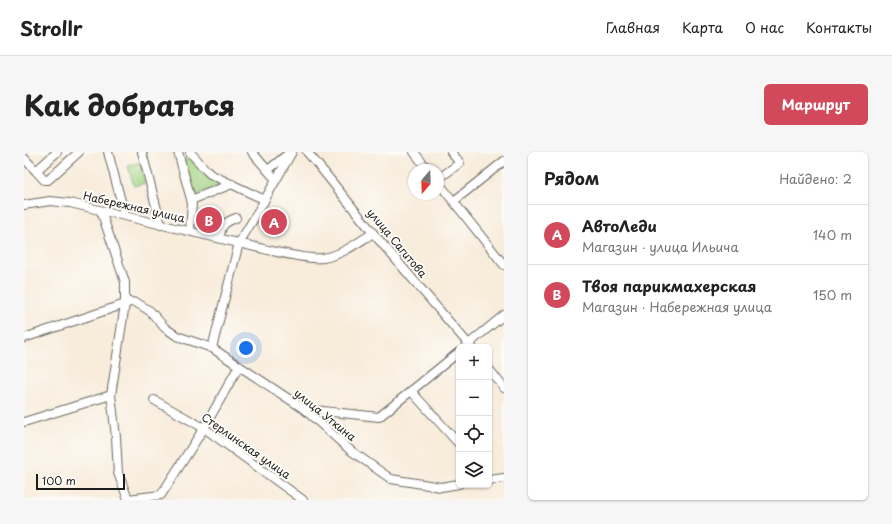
<!DOCTYPE html>
<html lang="ru">
<meta charset="utf-8">
<style>
:root{--surface:#fff;--page:#f6f6f6;--text:#222;--muted:#767676;--line:#e0e0e0;--accent:#d1495b}
body{margin:0;font-family:"Playpen Sans",sans-serif;background:var(--page);color:var(--text)}
.controls{position:absolute;right:12px;bottom:12px;display:grid;overflow:hidden;border-radius:6px;box-shadow:0 1px 3px #0004}
.controls button{width:36px;height:36px;display:grid;place-items:center;padding:0;border:0;border-bottom:1px solid var(--line);background:var(--surface);color:var(--text);font:20px sans-serif}
.compass{position:absolute;left:384px;top:12px;width:36px;height:36px;border-radius:50%;background:var(--surface);box-shadow:0 1px 3px #0004;rotate:199deg}
.scale{position:absolute;left:12px;bottom:10px;width:89px;box-sizing:border-box;padding-left:4px;border:2px solid #1c1c1c;border-top:0;font-size:11px;line-height:14px;white-space:nowrap;color:#1c1c1c;-webkit-text-stroke:3px #fdfcf7;paint-order:stroke}
.you{position:absolute;left:222px;top:196px;width:14px;height:14px;margin:-10px;border:3px solid #fff;border-radius:50%;background:#1a73e8;box-shadow:0 0 0 6px #1a73e833}
.badge{display:grid;place-items:center;width:26px;height:26px;border-radius:50%;background:var(--accent);color:#fff;font-size:13px;font-weight:700}
.pin{position:absolute;translate:-50% -50%;border:2px solid #fff;box-shadow:0 1px 4px #0006}
.list{margin:0;padding:0;list-style:none}
h2{display:flex;justify-content:space-between;align-items:center;height:52px;margin:0;padding:0 16px;font-size:17px}
h2 small{font-size:13px;font-weight:400;color:var(--muted)}
.list li{display:grid;grid-template-columns:26px 1fr auto;gap:12px;align-items:center;box-sizing:border-box;height:60px;padding:0 16px;border-top:1px solid var(--line)}
.list b{display:block;font-size:15px;white-space:nowrap}
.list p{margin:0;font-size:13px;white-space:nowrap;color:var(--muted)}
.list em{font-size:13px;font-style:normal;color:var(--muted)}
.icon{flex:none;width:22px;height:22px;fill:none;stroke:currentColor;stroke-width:2;stroke-linecap:round;stroke-linejoin:round}
.map{position:relative;flex:none;width:480px;height:348px;overflow:hidden;border-radius:6px}
header{display:flex;align-items:center;gap:24px;box-sizing:border-box;height:56px;padding:0 20px;background:var(--surface);border-bottom:1px solid var(--line)}
header strong{font-size:19px}
nav{display:flex;gap:22px;margin-inline-start:auto;font-size:14px}
.intro{display:flex;align-items:center;justify-content:space-between;box-sizing:border-box;height:96px;padding:0 24px}
h1{margin:0;font-size:28px}
.button{padding:10px 18px;border-radius:6px;background:var(--accent);color:#fff;font-size:14px;font-weight:700}
main{display:flex;gap:24px;padding:0 24px}
aside{flex:1;background:var(--surface);border-radius:6px;box-shadow:0 1px 3px #0004}
.map>svg:first-child{display:block}
.green{fill:#a1d483;stroke:#5e7850}
.lines{fill:none;stroke-linecap:round;stroke-linejoin:round}
.minor-casing{stroke:#69655f;stroke-width:10}
.minor{stroke:#fff;stroke-width:8}
.labels{text-anchor:middle;stroke-width:4;stroke-linejoin:round;paint-order:stroke}
.street-label{font-size:11px;fill:#1c1c1c;stroke:#fdfcf7}
</style>
<header>
<strong>Strollr</strong>
<nav><a>Главная</a><a>Карта</a><a>О нас</a><a>Контакты</a></nav>
</header>
<div class="intro"><h1>Как добраться</h1><a class="button">Маршрут</a></div>
<main>
<div class="map">
<svg width="480" height="348" viewBox="0 0 480 348">
<rect width="100%" height="100%" fill="#fdfcf7"/>
<filter id="ink" filterUnits="userSpaceOnUse"><feTurbulence type="fractalNoise" baseFrequency=".025" numOctaves="2"/><feDisplacementMap in="SourceGraphic" scale="8" xChannelSelector="R" yChannelSelector="G"/><feConvolveMatrix kernelMatrix="1 2 1 2 8 2 1 2 1" color-interpolation-filters="sRGB"/></filter>
<filter id="wash" filterUnits="userSpaceOnUse"><feTurbulence type="fractalNoise" baseFrequency=".012" numOctaves="4" result="noise"/><feDisplacementMap in="SourceGraphic" scale="16" xChannelSelector="R" yChannelSelector="G"/><feGaussianBlur stdDeviation="0.9" result="paint"/><feColorMatrix in="noise" values="0 0 0 0 0 0 0 0 0 0 0 0 0 0 0 0 0 1.4 0 .05"/><feComposite in="paint" operator="in"/></filter>
<g filter="url(#wash)">
<rect width="100%" height="100%" fill="#f8ecdb"/>
<g class="green">
<polygon points="165,6 179,21 194,29 196,33 170,44 159,10 160,8"/>
<polygon points="116,10 121,31 110,34 104,14"/>
</g>
</g>
<g filter="url(#ink)">
<g class="lines">
<defs>
<g id="minor">
<polyline points="84,0 101,64"/>
<polyline points="118,0 137,73"/>
<polyline points="154,0 168,51 166,79"/>
<polyline points="166,0 181,17 186,22 241,48"/>
<polyline points="228,0 252,28"/>
<polyline points="283,0 300,20 349,81 447,195"/>
<polyline points="390,0 404,18"/>
<polyline points="0,6 12,19 33,0"/>
<polyline points="244,18 265,1"/>
<polyline points="12,19 20,28 24,28 55,0"/>
<polyline points="414,27 436,11 427,0"/>
<polyline points="414,30 480,113"/>
<polyline points="167,48 208,32"/>
<polyline points="430,49 480,9"/>
<path d="M0,53L26,49L46,51L244,98C257,101 287,108 299,106C318,103 333,91 349,81"/>
<polyline points="77,59 101,130 101,152 87,243 92,285 94,321 104,347"/>
<path d="M195,86C198,73 199,71 212,66"/>
<polyline points="0,186 101,152 106,150 113,151 126,159 141,176 153,184 188,196 215,214 280,257 326,298 367,327 417,335 435,332"/>
<polyline points="442,194 480,163"/>
<polyline points="188,196 215,91 232,63 268,0"/>
<polyline points="465,217 480,236"/>
<polyline points="387,239 435,292"/>
<polyline points="130,248 180,276 279,348"/>
<polyline points="280,257 355,265 435,200"/>
<polyline points="0,270 87,243"/>
<polyline points="465,328 480,326"/>
<polyline points="104,347 137,343 180,276 215,214"/>
</g>
</defs>
<use href="#minor" class="minor-casing"/>
<use href="#minor" class="minor"/>
</g>
</g>
<g class="labels">
<g class="street-label">
<text transform="translate(110 55) rotate(13)" y="4">Набережная улица</text>
<text transform="translate(373 91) rotate(50)" y="4">улица Сагитова</text>
<text transform="translate(301 263) rotate(39)" y="4">улица Уткина</text>
<text transform="translate(222 294) rotate(35)" y="4">Стерлинская улица</text>
</g>
</g>
</svg>
<div class="controls">
<button>+</button>
<button>−</button>
<button><svg class="icon" aria-label="locate" viewBox="0 0 24 24"><circle cx="12" cy="12" r="6"/><path d="M12 2v4M12 18v4M2 12h4M18 12h4"/></svg></button>
<button><svg class="icon" aria-label="layers" viewBox="0 0 24 24"><path d="M12 4l9 5-9 5-9-5zM3 14l9 5 9-5"/></svg></button>
</div>
<svg class="compass" viewBox="-18 -18 36 36"><path d="M0-13l5 13h-10z" fill="#e53935"/><path d="M0 13l5-13h-10z" fill="#767676"/></svg>
<div class="scale">100 m</div>
<div class="you"></div>
<div class="pin badge" style="left:250px;top:70px">A</div>
<div class="pin badge" style="left:185px;top:68px">B</div>
</div>
<aside>
<h2>Рядом<small>Найдено: 2</small></h2>
<ul class="list">
<li><span class="badge">A</span><div><b>АвтоЛеди</b><p>Магазин · улица Ильича</p></div><em>140 m</em></li>
<li><span class="badge">B</span><div><b>Твоя парикмахерская</b><p>Магазин · Набережная улица</p></div><em>150 m</em></li>
</ul>
</aside>
</main>
